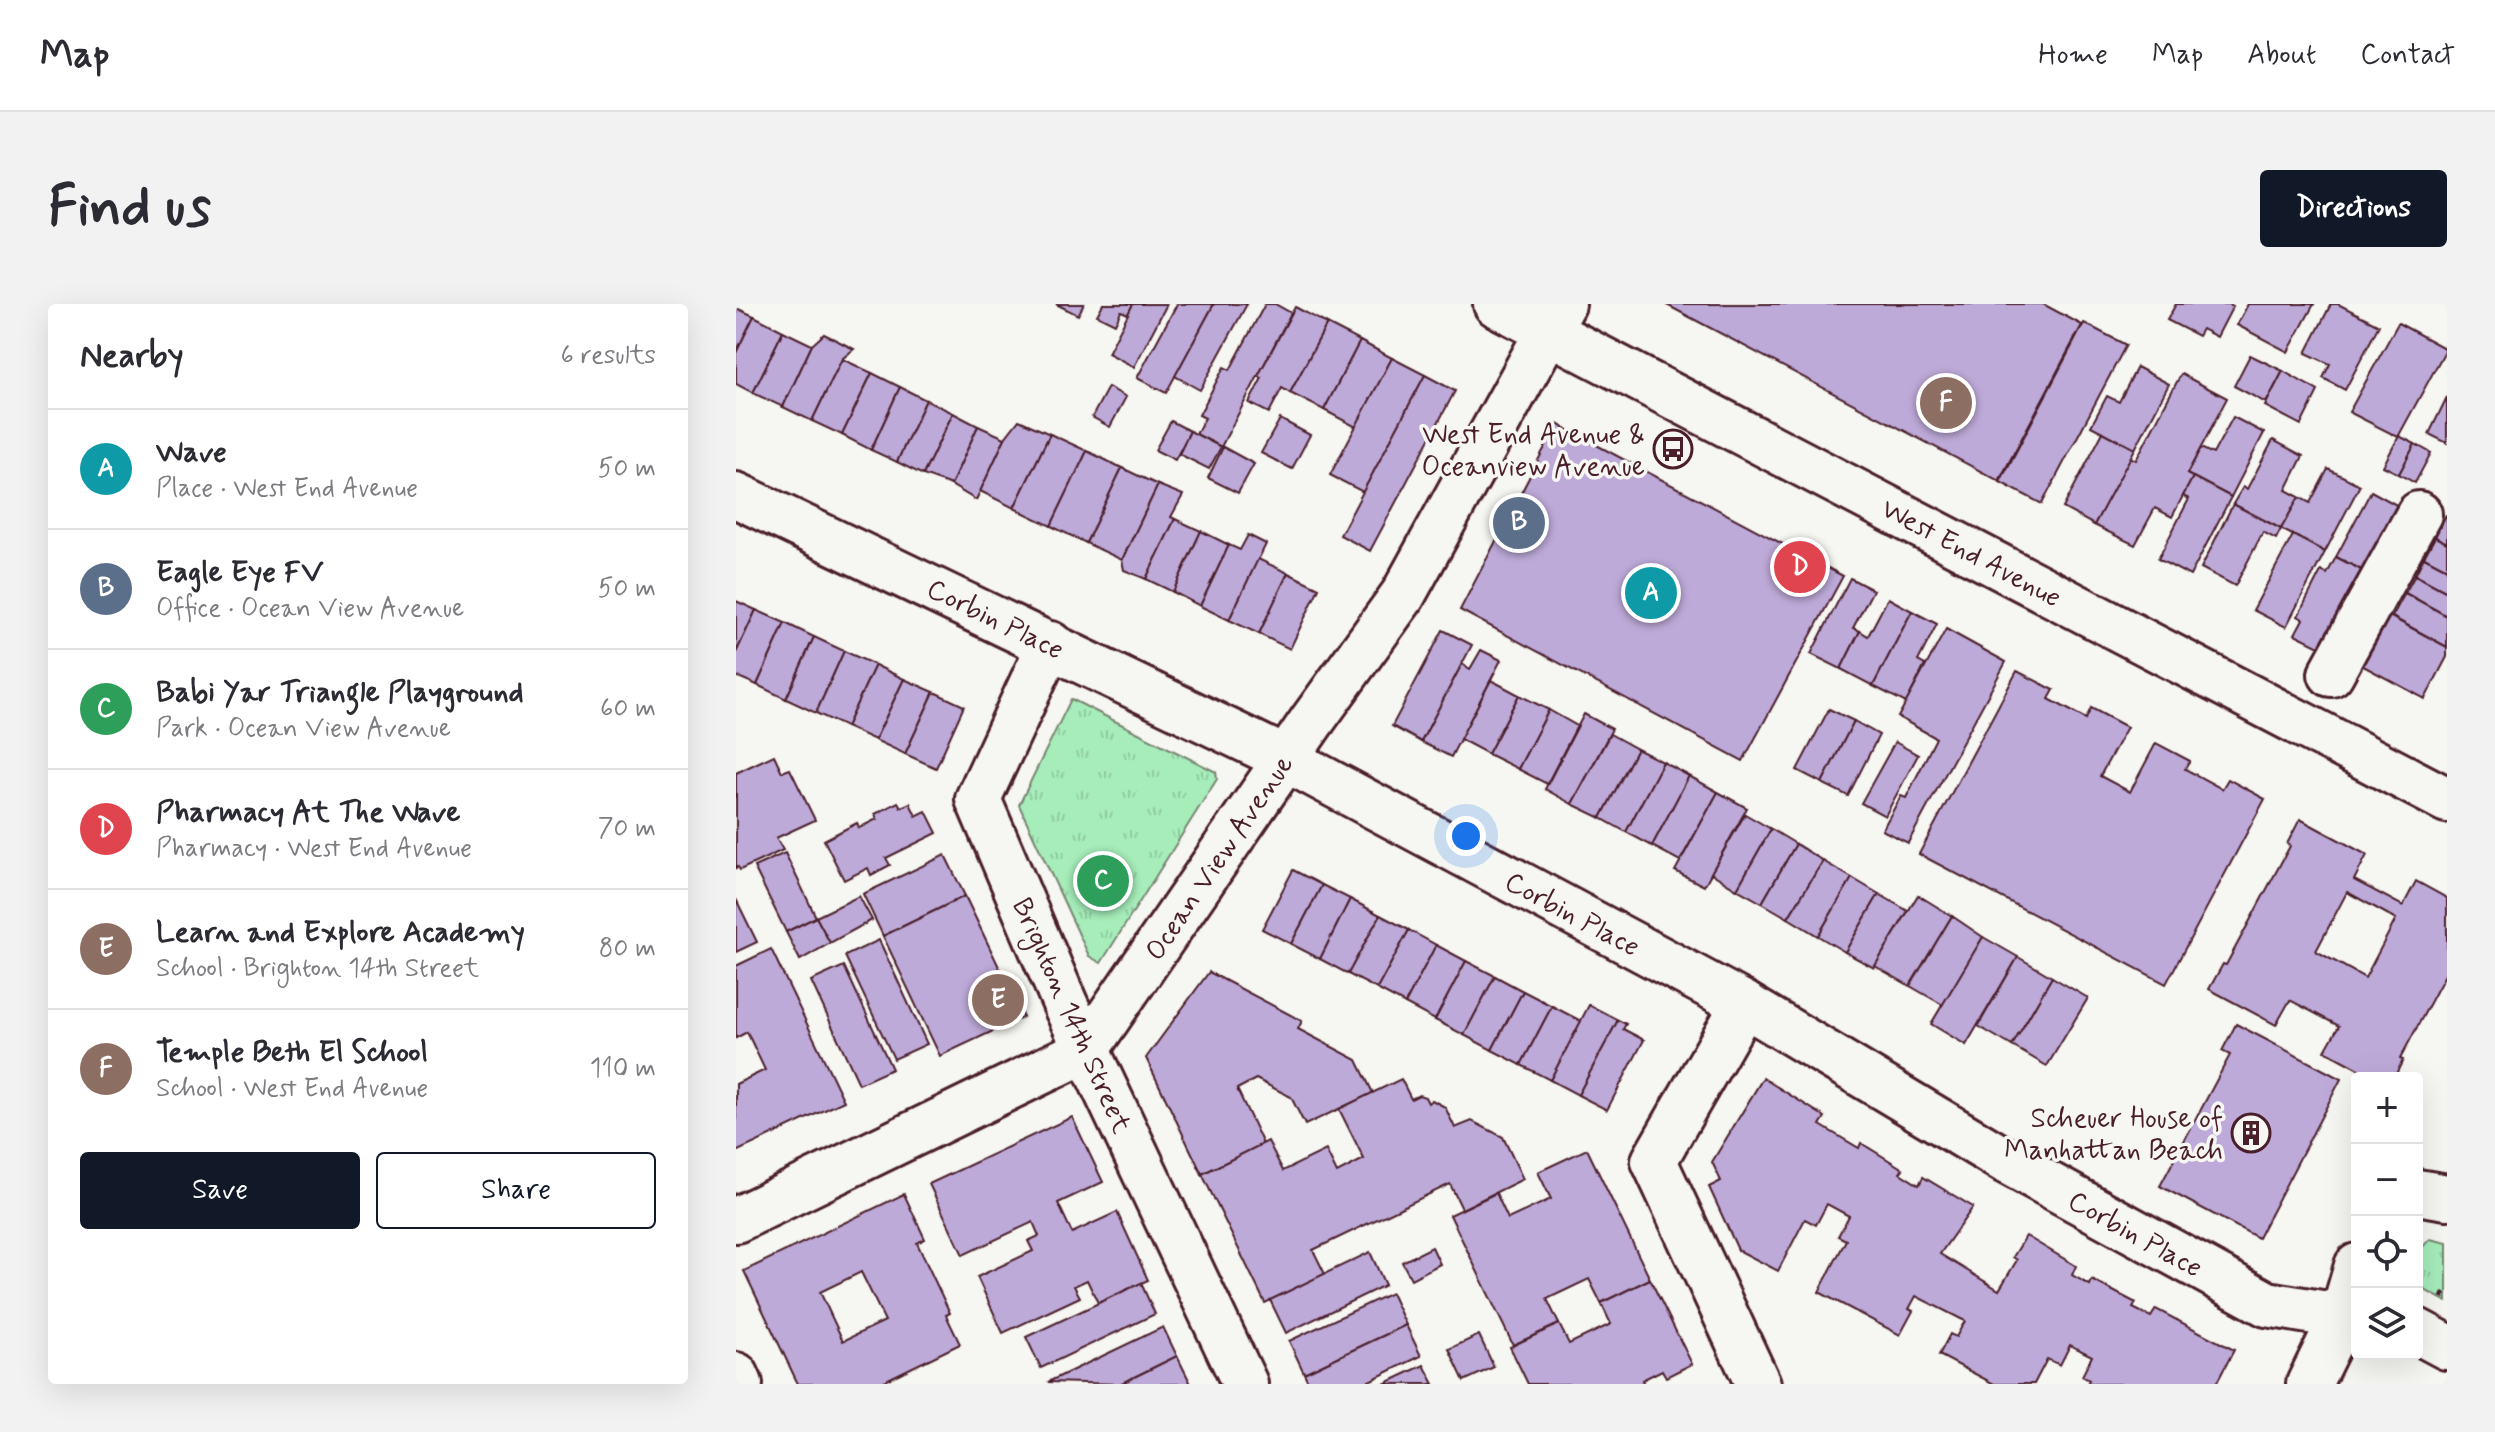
<!DOCTYPE html>
<meta charset="utf-8">
<style>
:root{--surface:#fff;--page:#f2f2f3;--text:#2b2b33;--muted:#7c7c81;--line:#e1e1e2;--accent:#111827}
body{margin:0;font-family:Mynerve,sans-serif;background:var(--page);color:var(--text)}
.controls{position:absolute;right:24px;bottom:24px;display:grid;overflow:hidden;border-radius:8px;box-shadow:0 8px 32px #0002}
.controls button{width:72px;height:72px;display:grid;place-items:center;padding:0;border:0;border-bottom:2px solid var(--line);background:var(--surface);color:var(--text);font:40px sans-serif}
.you{position:absolute;left:730px;top:532px;width:28px;height:28px;margin:-20px;border:6px solid #fff;border-radius:50%;background:#1a73e8;box-shadow:0 0 0 12px #1a73e833}
.badge{display:grid;place-items:center;width:52px;height:52px;border-radius:50%;background:var(--accent);color:#fff;font-size:26px;font-weight:700}
.pin{position:absolute;translate:-50% -50%;border:4px solid #fff;box-shadow:0 2px 8px #0006}
.list{margin:0;padding:0;list-style:none}
h2{display:flex;justify-content:space-between;align-items:center;height:104px;margin:0;padding:0 32px;font-size:34px}
h2 small{font-size:26px;font-weight:400;color:var(--muted)}
.list li{display:grid;grid-template-columns:52px 1fr auto;gap:24px;align-items:center;box-sizing:border-box;height:120px;padding:0 32px;border-top:2px solid var(--line)}
.list b{display:block;font-size:30px;white-space:nowrap}
.list p{margin:0;font-size:26px;white-space:nowrap;color:var(--muted)}
.list em{font-size:26px;font-style:normal;color:var(--muted)}
.actions{display:flex;gap:16px;padding:24px 32px}
.actions a{flex:1;padding:18px 0;border:2px solid var(--accent);border-radius:8px;text-align:center;font-size:28px;color:var(--accent)}
.actions .main{background:var(--accent);color:#fff}
.icon{flex:none;width:44px;height:44px;fill:none;stroke:currentColor;stroke-width:2;stroke-linecap:round;stroke-linejoin:round}
.map{position:relative;flex:none;width:1711px;height:1080px;overflow:hidden;border-radius:8px}
header{display:flex;align-items:center;gap:48px;box-sizing:border-box;height:112px;padding:0 40px;background:var(--surface);border-bottom:2px solid var(--line)}
header strong{font-size:38px}
nav{display:flex;gap:44px;margin-inline-start:auto;font-size:28px}
.intro{display:flex;align-items:center;justify-content:space-between;box-sizing:border-box;height:192px;padding:0 48px}
h1{margin:0;font-size:56px}
.button{padding:20px 36px;border-radius:8px;background:var(--accent);color:#fff;font-size:28px;font-weight:700}
main{display:flex;gap:48px;padding:0 48px}
aside{flex:1;background:var(--surface);border-radius:8px;box-shadow:0 8px 32px #0002}
.map>svg:first-child{display:block}
.park{fill:url(#park-tufts);stroke:#788672;stroke-width:2}
.building{fill:#beaad9;stroke:#4a1f2b;stroke-width:2;fill-rule:evenodd}
.lines{fill:none;stroke-linecap:round;stroke-linejoin:round}
.minor-casing{stroke:#4a1f2b;stroke-width:50}
.major-casing{stroke:#4a1f2b;stroke-width:50}
.path{stroke:#4a1f2b;stroke-width:5;stroke-dasharray:6 6;stroke-linecap:butt}
.minor{stroke:#f6f6f2;stroke-width:44}
.major{stroke:#f6f6f2;stroke-width:44}
.labels{text-anchor:middle;stroke-width:7;stroke-linejoin:round;paint-order:stroke}
.poi-label{font-size:28px;fill:#4a1f2b;stroke:#f6f6f2;text-anchor:end}
.street-label{font-size:28px;fill:#4a1f2b;stroke:#f6f6f2}
</style>
<header>
<strong>Map</strong>
<nav><a>Home</a><a>Map</a><a>About</a><a>Contact</a></nav>
</header>
<div class="intro"><h1>Find us</h1><a class="button">Directions</a></div>
<main>
<aside>
<h2>Nearby<small>6 results</small></h2>
<ul class="list">
<li><span class="badge" style="background:#0f9aa8">A</span><div><b>Wave</b><p>Place · West End Avenue</p></div><em>50 m</em></li>
<li><span class="badge" style="background:#5c6f8a">B</span><div><b>Eagle Eye FV</b><p>Office · Ocean View Avenue</p></div><em>50 m</em></li>
<li><span class="badge" style="background:#2e9e5b">C</span><div><b>Babi Yar Triangle Playground</b><p>Park · Ocean View Avenue</p></div><em>60 m</em></li>
<li><span class="badge" style="background:#e0444e">D</span><div><b>Pharmacy At The Wave</b><p>Pharmacy · West End Avenue</p></div><em>70 m</em></li>
<li><span class="badge" style="background:#8d6e63">E</span><div><b>Learn and Explore Academy</b><p>School · Brighton 14th Street</p></div><em>80 m</em></li>
<li><span class="badge" style="background:#8d6e63">F</span><div><b>Temple Beth El School</b><p>School · West End Avenue</p></div><em>110 m</em></li>
</ul>
<div class="actions"><a class="main">Save</a><a>Share</a></div>
</aside>
<div class="map">
<svg width="1711" height="1080" viewBox="0 0 1711 1080">
<defs>
<pattern id="park-tufts" width="24" height="20" patternUnits="userSpaceOnUse" patternTransform="scale(2)"><rect width="24" height="20" fill="#a6edba"/><path d="M3 7l-1-3M5 7V3M7 7l1-3M15 17l-1-3M17 17v-4M19 17l1-3" fill="none" stroke="#90cba0"/></pattern>
</defs>
<rect width="100%" height="100%" fill="#f6f6f2"/>
<filter id="ink" filterUnits="userSpaceOnUse"><feTurbulence type="fractalNoise" baseFrequency=".0125" numOctaves="2"/><feDisplacementMap in="SourceGraphic" scale="16" xChannelSelector="R" yChannelSelector="G"/><feConvolveMatrix kernelMatrix="1 2 1 2 8 2 1 2 1" color-interpolation-filters="sRGB"/></filter>
<g filter="url(#ink)">
<g class="park">
<polygon points="335,395 480,468 481,475 365,659 353,652 283,501"/>
<polygon points="1694,935 1711,939 1711,998 1681,982 1681,949"/>
</g>
<g class="building">
<polygon points="320,0 348,0 342,11"/>
<polygon points="367,0 397,0 392,10 385,7 379,20 361,11"/>
<polygon points="397,0 431,0 398,63 372,49"/>
<polygon points="441,0 478,0 430,89 401,74"/>
<polygon points="478,0 511,0 464,86 439,72"/>
<polygon points="529,0 539,0 555,9 485,143 460,130 469,114 463,111 488,63 494,66"/>
<polygon points="929,0 1307,0 1346,21 1263,177"/>
<polygon points="1440,0 1493,0 1497,2 1481,33 1466,25 1462,32 1431,16"/>
<polygon points="1512,0 1578,0 1552,48 1501,21"/>
<polygon points="1595,0 1602,0 1643,21 1609,86 1587,74 1594,60 1570,49"/>
<polygon points="559,3 591,20 554,89 546,84 533,109 513,99 526,74 522,72"/>
<polygon points="0,4 18,12 0,49"/>
<polygon points="18,12 47,27 17,89 0,80 0,49"/>
<polygon points="1348,19 1390,41 1306,200 1264,178"/>
<polygon points="1662,19 1710,45 1662,133 1613,108"/>
<polygon points="591,20 624,37 588,106 554,89"/>
<polygon points="47,27 76,41 47,103 17,89"/>
<polygon points="88,30 118,45 106,55 76,117 47,103 76,41"/>
<polygon points="624,37 656,54 620,123 588,106"/>
<polygon points="1514,51 1547,67 1530,99 1498,82"/>
<polygon points="656,54 689,71 627,188 594,171"/>
<polygon points="106,55 136,69 106,131 76,117"/>
<polygon points="1401,63 1433,80 1399,145 1355,122 1371,92 1383,98"/>
<polygon points="1547,67 1582,87 1565,121 1529,102"/>
<polygon points="136,69 164,83 135,146 106,131"/>
<polygon points="1445,70 1491,94 1451,170 1457,173 1436,213 1419,204 1399,241 1358,221 1394,153 1400,156"/>
<polygon points="689,71 719,87 634,247 604,231"/>
<polygon points="164,83 190,96 161,158 135,146"/>
<polygon points="372,83 390,93 374,123 356,113"/>
<polygon points="1711,93 1711,139 1693,130"/>
<polygon points="190,96 217,109 187,171 161,158"/>
<polygon points="217,109 242,122 215,181 187,171"/>
<polygon points="1497,113 1528,129 1495,193 1451,170 1465,144 1477,150"/>
<polygon points="544,115 574,131 556,165 525,149"/>
<polygon points="283,116 314,130 278,204 244,187 269,134"/>
<polygon points="435,117 454,127 439,156 419,146"/>
<polygon points="821,120 1107,272 1007,457 724,306"/>
<polygon points="242,122 269,134 240,196 215,181"/>
<polygon points="454,127 485,143 473,165 443,150"/>
<polygon points="1367,128 1399,145 1358,221 1327,204"/>
<polygon points="314,130 351,147 315,222 278,204"/>
<polygon points="1663,132 1679,140 1663,170 1647,162"/>
<polygon points="1537,136 1567,152 1550,186 1563,193 1545,225 1497,200 1507,183 1511,185"/>
<polygon points="1679,140 1695,149 1679,179 1663,170"/>
<polygon points="487,143 518,160 502,189 472,174"/>
<polygon points="351,147 386,164 350,239 315,222"/>
<polygon points="386,164 422,181 386,256 350,239"/>
<polygon points="1592,165 1624,181 1589,248 1545,225 1563,193 1574,199"/>
<polygon points="1457,173 1495,193 1454,272 1422,255 1453,195 1447,192"/>
<polygon points="422,181 447,191 435,213 439,215 410,275 388,266 386,256"/>
<polygon points="1635,187 1666,204 1645,276 1600,253"/>
<polygon points="1497,200 1545,225 1540,235 1527,228 1499,282 1465,264"/>
<polygon points="1710,211 1711,211 1711,239 1699,233"/>
<polygon points="439,215 465,227 437,288 410,275"/>
<polygon points="465,227 493,241 464,302 437,288"/>
<polygon points="512,231 530,240 493,316 464,302 493,241 504,246"/>
<polygon points="1557,231 1589,248 1550,323 1517,306"/>
<polygon points="1699,233 1711,239 1711,265 1688,253"/>
<polygon points="1600,253 1631,269 1591,346 1559,330 1567,315 1562,312 1585,267 1591,270"/>
<polygon points="1688,253 1711,265 1711,288 1679,271"/>
<polygon points="522,255 552,269 523,330 493,316"/>
<polygon points="552,269 583,284 554,345 523,330"/>
<polygon points="1679,271 1711,288 1711,312 1669,289"/>
<polygon points="1114,274 1137,286 1117,324 1124,327 1105,365 1075,350"/>
<polygon points="1669,289 1711,312 1711,343 1656,313"/>
<polygon points="1152,294 1176,307 1137,382 1105,365 1124,327 1132,332"/>
<polygon points="0,297 20,306 0,349"/>
<polygon points="20,306 49,319 21,381 0,372 0,349"/>
<polygon points="1642,306 1711,343 1711,353 1689,395 1616,356"/>
<polygon points="1176,307 1201,320 1182,357 1189,361 1170,399 1137,382"/>
<polygon points="49,319 78,333 50,395 21,381"/>
<polygon points="1210,325 1270,358 1172,539 1146,526 1165,492 1170,494 1200,434 1162,413"/>
<polygon points="707,326 736,341 685,438 656,422"/>
<polygon points="78,333 108,347 80,409 50,395"/>
<polygon points="745,346 765,356 715,453 685,438 726,360 734,365"/>
<polygon points="108,347 139,361 110,423 80,409"/>
<polygon points="139,361 168,375 139,436 110,423"/>
<polygon points="1281,367 1318,386 1313,395 1350,415 1355,404 1391,423 1364,472 1394,488 1420,439 1454,457 1449,465 1486,485 1492,475 1529,495 1430,680 1183,550"/>
<polygon points="168,375 198,388 169,450 139,436"/>
<polygon points="755,376 783,391 752,450 724,435"/>
<polygon points="198,388 228,402 200,464 169,450"/>
<polygon points="783,391 813,406 782,465 752,450"/>
<polygon points="1093,405 1118,417 1086,479 1061,466"/>
<polygon points="813,406 841,422 811,480 782,465"/>
<polygon points="848,410 876,425 836,500 809,485"/>
<polygon points="1118,417 1143,431 1112,492 1086,479"/>
<polygon points="874,430 901,445 865,514 836,500"/>
<polygon points="1159,438 1182,451 1149,512 1125,499"/>
<polygon points="901,445 927,458 890,528 865,514"/>
<polygon points="38,451 46,468 54,465 79,516 40,534 47,546 4,566 2,563 0,564 0,469"/>
<polygon points="927,458 953,472 916,542 890,528"/>
<polygon points="953,472 982,488 944,557 916,542"/>
<polygon points="982,488 1011,504 968,582 939,567"/>
<polygon points="162,498 165,503 174,499 180,512 190,507 201,529 150,554 154,561 135,571 132,564 108,576 88,536 121,519 123,524 141,515 139,510"/>
<polygon points="1009,510 1035,525 1001,585 975,569"/>
<path d="M1564,515L1631,551L1618,576L1667,602L1680,577L1711,594V667L1664,755L1667,756L1658,774H1639L1589,747L1603,722L1554,696L1540,721L1473,685L1487,660L1490,661L1554,542L1551,540ZM1611,588L1660,615L1629,674L1580,647Z"/>
<polygon points="1035,525 1060,540 1026,599 1001,585"/>
<polygon points="1060,540 1087,557 1052,614 1026,599"/>
<polygon points="49,549 80,613 50,628 18,563"/>
<polygon points="209,551 229,592 147,632 127,590"/>
<polygon points="1087,557 1116,574 1082,632 1052,614"/>
<polygon points="557,566 586,581 555,640 526,625"/>
<polygon points="1116,574 1143,590 1109,648 1082,632"/>
<polygon points="586,581 614,595 584,655 555,640"/>
<polygon points="1143,590 1172,607 1138,664 1109,648"/>
<polygon points="1182,591 1216,612 1174,682 1139,662"/>
<polygon points="123,592 136,616 94,639 80,613"/>
<polygon points="229,592 287,713 204,752 147,632"/>
<polygon points="0,595 21,638 0,648"/>
<polygon points="614,595 644,611 612,670 584,655"/>
<polygon points="644,611 673,626 641,685 612,670"/>
<polygon points="1216,612 1247,633 1207,701 1174,682"/>
<polygon points="80,613 94,639 64,656 50,628"/>
<polygon points="673,626 700,641 669,700 641,685"/>
<polygon points="1247,633 1282,653 1230,741 1195,720"/>
<polygon points="143,636 191,740 158,755 109,652"/>
<polygon points="700,641 730,657 699,716 669,700"/>
<polygon points="35,645 108,797 0,848 0,780 29,766 11,728 0,734 0,662"/>
<polygon points="1282,653 1316,673 1276,742 1242,722"/>
<polygon points="730,657 759,672 728,731 699,716"/>
<polygon points="108,662 156,765 123,780 75,677"/>
<polygon points="473,668 566,717 562,725 621,756 637,789 569,821 555,793 520,775 501,785 527,840 466,870 410,754"/>
<polygon points="759,672 787,687 756,746 728,731"/>
<polygon points="1316,673 1352,694 1311,762 1276,742"/>
<polygon points="787,687 816,702 785,761 756,746"/>
<polygon points="853,701 882,716 842,791 814,776"/>
<polygon points="816,702 845,717 814,776 785,761"/>
<polygon points="882,716 890,720 887,725 908,736 871,806 842,791"/>
<polygon points="1500,720 1605,775 1522,934 1424,882 1494,751 1486,747"/>
<polygon points="1027,774 1089,813 1084,821 1123,844 1125,839 1167,865 1164,869 1183,881 1187,873 1237,903 1204,950 1263,986 1281,956 1277,953 1290,932 1340,962 1336,971 1354,981 1356,976 1400,999 1397,1004 1415,1013 1420,1005 1498,1046 1480,1080 1351,1080 1353,1076 1346,1072 1356,1052 1334,1041 1324,1061 1311,1055 1298,1080 1258,1080 1203,1051 1214,1030 1220,1033 1229,1017 1180,992 1173,1005 1177,1007 1164,1031 1083,988 1110,936 1102,932 1113,912 1091,900 1080,921 1069,915 1042,967 1002,946 973,883 985,877 976,858"/>
<polygon points="665,775 675,795 683,791 689,793 692,799 696,796 709,803 719,824 736,817 767,833 787,875 726,905 714,880 577,946 589,970 529,999 466,870 532,837 547,867 590,846 601,869 628,855 603,805"/>
<polygon points="336,813 367,878 322,899 336,929 381,908 412,976 362,999 351,976 338,982 344,993 267,1029 241,973 297,947 292,937 303,932 297,918 227,951 193,880"/>
<polygon points="851,845 914,975 865,999 853,975 811,995 823,1020 777,1041 714,911 760,889 772,915 815,895 802,868"/>
<path d="M168,890L189,935L181,939L214,1009L210,1011L224,1040L142,1080H62L8,967ZM125,968L149,1017L107,1037L84,988Z"/>
<polygon points="696,943 704,960 675,975 666,958"/>
<polygon points="634,948 649,981 550,1029 534,996"/>
<polygon points="914,975 956,1060 930,1073 926,1066 906,1076 908,1080 792,1080 774,1043 823,1020 833,1040 875,1020 865,999"/>
<polygon points="405,979 419,1010 305,1064 290,1033"/>
<polygon points="655,989 670,1021 568,1069 553,1037"/>
<polygon points="670,1021 685,1052 627,1080 573,1080 568,1069"/>
<polygon points="427,1023 441,1052 384,1080 312,1078"/>
<polygon points="743,1031 758,1063 728,1077 713,1045"/>
<polygon points="441,1052 455,1080 384,1080"/>
<polygon points="688,1061 698,1080 648,1080"/>
</g>
<g class="lines">
<defs>
<g id="minor">
<polyline points="0,191 550,455 1008,700 1270,857 1531,1000 1621,1015"/>
<polyline points="314,340 242,495 330,702 509,1080"/>
<polyline points="1595,370 1683,210"/>
<polyline points="1008,700 918,857 1022,1080"/>
<polyline points="1681,888 1711,893"/>
<polyline points="0,916 350,746 576,417 667,291 827,0"/>
<polyline points="1606,1013 1621,962"/>
<polyline points="1681,1027 1711,1043"/>
<polyline points="0,1071 4,1080"/>
</g>
<g id="major">
<polyline points="760,0 1711,496"/>
<polyline points="1573,1080 1606,1013"/>
</g>
</defs>
<use href="#minor" class="minor-casing"/>
<use href="#major" class="major-casing"/>
<polyline class="path" points="1706,994 1711,983"/>
<use href="#minor" class="minor"/>
<use href="#major" class="major"/>
</g>
</g>
<defs>
<symbol id="bus-ring" viewBox="-11 -11 22 22"><circle r="9.5" fill="#f6f6f2" stroke="#4a1f2b" stroke-width="1.5"/><path d="M-5-6H5V4H4V6H2V4H-2V6H-4V4H-5ZM-3.5-4V0h7V-4ZM-3.5 1.2v1.5H-2V1.2ZM2 1.2v1.5H3.5V1.2Z" fill="#4a1f2b"/></symbol>
<symbol id="building-ring" viewBox="-11 -11 22 22"><circle r="9.5" fill="#f6f6f2" stroke="#4a1f2b" stroke-width="1.5"/><path d="M-4-6H4V6H1V3H-1V6H-4ZM-2.5-4.3h1.7v1.8h-1.7ZM.8-4.3h1.7v1.8H.8ZM-2.5-1h1.7V.8h-1.7ZM.8-1h1.7V.8H.8Z" fill="#4a1f2b"/></symbol>
</defs>
<g fill-rule="evenodd">
<use href="#bus-ring" x="915" y="123" width="44" height="44"/>
<use href="#building-ring" x="1493" y="807" width="44" height="44"/>
</g>
<g class="labels">
<g class="poi-label">
<text x="909" y="139">West End Avenue &amp;<tspan x="909" dy="32">Oceanview Avenue</tspan></text>
<text x="1487" y="823">Scheuer House of<tspan x="1487" dy="32">Manhattan Beach</tspan></text>
</g>
<g class="street-label">
<text transform="translate(1236 248) rotate(28)" y="10">West End Avenue</text>
<text transform="translate(260 314) rotate(26)" y="10">Corbin Place</text>
<text transform="translate(482 553) rotate(-56)" y="10">Ocean View Avenue</text>
<text transform="translate(837 609) rotate(28)" y="10">Corbin Place</text>
<text transform="translate(337 711) rotate(66)" y="10">Brighton 14th Street</text>
<text transform="translate(1400 929) rotate(29)" y="10">Corbin Place</text>
</g>
</g>
</svg>
<div class="controls">
<button>+</button>
<button>−</button>
<button><svg class="icon" aria-label="locate" viewBox="0 0 24 24"><circle cx="12" cy="12" r="6"/><path d="M12 2v4M12 18v4M2 12h4M18 12h4"/></svg></button>
<button><svg class="icon" aria-label="layers" viewBox="0 0 24 24"><path d="M12 4l9 5-9 5-9-5zM3 14l9 5 9-5"/></svg></button>
</div>
<div class="you"></div>
<div class="pin badge" style="left:915px;top:289px;background:#0f9aa8">A</div>
<div class="pin badge" style="left:783px;top:219px;background:#5c6f8a">B</div>
<div class="pin badge" style="left:367px;top:577px;background:#2e9e5b">C</div>
<div class="pin badge" style="left:1064px;top:263px;background:#e0444e">D</div>
<div class="pin badge" style="left:262px;top:696px;background:#8d6e63">E</div>
<div class="pin badge" style="left:1210px;top:99px;background:#8d6e63">F</div>
</div>
</main>
